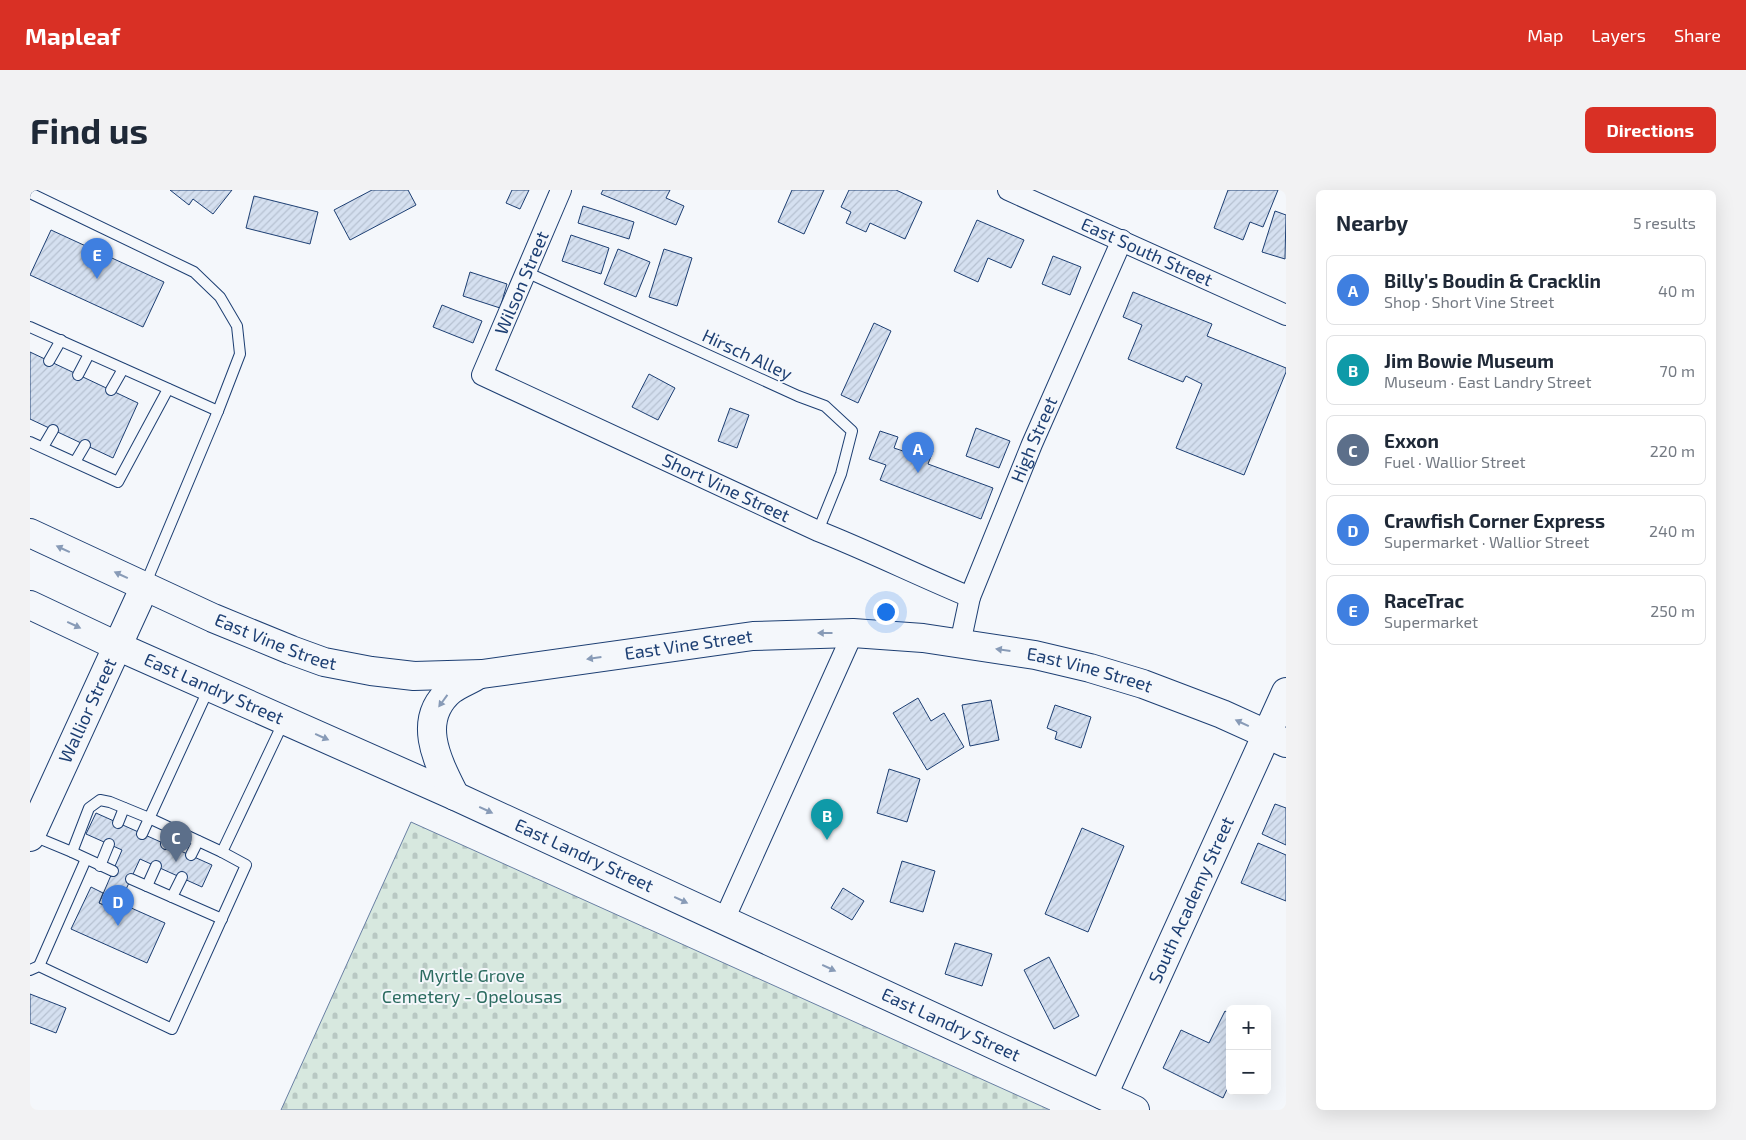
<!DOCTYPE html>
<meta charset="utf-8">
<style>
:root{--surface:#fff;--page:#f2f2f3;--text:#1f2937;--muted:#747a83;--line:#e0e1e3;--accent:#d93025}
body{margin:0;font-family:"Exo 2",sans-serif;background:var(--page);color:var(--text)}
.controls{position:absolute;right:15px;bottom:15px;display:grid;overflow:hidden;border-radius:8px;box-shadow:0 5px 20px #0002}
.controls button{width:45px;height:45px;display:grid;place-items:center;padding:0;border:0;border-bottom:1px solid var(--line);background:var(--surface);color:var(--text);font:25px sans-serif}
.you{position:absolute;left:855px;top:421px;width:18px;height:18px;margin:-12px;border:4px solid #fff;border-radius:50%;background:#1a73e8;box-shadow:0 0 0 8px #1a73e833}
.badge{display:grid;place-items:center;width:32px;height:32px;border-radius:50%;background:var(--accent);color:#fff;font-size:16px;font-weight:700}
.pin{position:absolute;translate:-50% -41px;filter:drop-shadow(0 1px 2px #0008)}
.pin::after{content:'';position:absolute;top:26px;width:18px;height:15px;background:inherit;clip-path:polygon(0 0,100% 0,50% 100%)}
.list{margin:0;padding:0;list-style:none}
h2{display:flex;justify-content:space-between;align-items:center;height:65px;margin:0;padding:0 20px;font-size:21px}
h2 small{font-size:16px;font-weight:400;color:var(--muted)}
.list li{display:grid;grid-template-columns:32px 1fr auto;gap:15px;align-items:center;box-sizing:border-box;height:70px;margin:0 10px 10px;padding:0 10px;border:1px solid var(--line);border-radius:8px}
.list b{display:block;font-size:19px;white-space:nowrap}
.list p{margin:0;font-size:16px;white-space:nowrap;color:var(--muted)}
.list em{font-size:16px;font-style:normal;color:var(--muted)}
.map{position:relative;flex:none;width:1256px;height:920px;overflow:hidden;border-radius:8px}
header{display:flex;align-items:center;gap:30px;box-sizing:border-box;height:70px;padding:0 25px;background:var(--accent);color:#fff}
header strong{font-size:24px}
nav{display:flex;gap:28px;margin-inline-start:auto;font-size:18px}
.intro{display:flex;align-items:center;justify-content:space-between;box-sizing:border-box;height:120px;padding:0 30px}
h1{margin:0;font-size:35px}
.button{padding:12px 22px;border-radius:8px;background:var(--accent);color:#fff;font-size:18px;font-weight:700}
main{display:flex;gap:30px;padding:0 30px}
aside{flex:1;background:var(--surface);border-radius:8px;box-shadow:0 5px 20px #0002}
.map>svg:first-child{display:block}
.cemetery{fill:url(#cemetery-stones);stroke:#687fa3}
.building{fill:url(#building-hatch);stroke:#1d3f73}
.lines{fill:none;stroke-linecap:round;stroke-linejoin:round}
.lane-casing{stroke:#1d3f73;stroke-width:12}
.street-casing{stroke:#1d3f73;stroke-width:22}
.secondary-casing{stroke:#1d3f73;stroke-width:30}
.highway-casing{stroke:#1d3f73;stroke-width:30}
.lane{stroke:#f4f7fb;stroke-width:10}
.street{stroke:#f4f7fb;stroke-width:20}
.secondary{stroke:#f4f7fb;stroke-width:28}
.highway{stroke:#f4f7fb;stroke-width:28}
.oneway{fill:#889bb7}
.labels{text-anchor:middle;stroke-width:4;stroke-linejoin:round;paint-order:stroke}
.street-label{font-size:18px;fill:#1d3f73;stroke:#f4f7fb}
.park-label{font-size:18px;fill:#2c6c60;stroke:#f4f7fb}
</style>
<header>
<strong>Mapleaf</strong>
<nav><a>Map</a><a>Layers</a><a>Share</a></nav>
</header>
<div class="intro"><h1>Find us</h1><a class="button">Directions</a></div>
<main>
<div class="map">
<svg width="1256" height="920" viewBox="0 0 1256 920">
<defs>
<pattern id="cemetery-stones" width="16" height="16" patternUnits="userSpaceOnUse" patternTransform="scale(1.25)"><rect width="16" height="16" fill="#d7e8df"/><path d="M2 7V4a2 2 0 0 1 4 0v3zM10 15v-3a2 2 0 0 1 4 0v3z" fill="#b8c8c3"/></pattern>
<pattern id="building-hatch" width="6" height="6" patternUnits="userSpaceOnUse" patternTransform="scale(1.25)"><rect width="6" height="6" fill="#d5e0f0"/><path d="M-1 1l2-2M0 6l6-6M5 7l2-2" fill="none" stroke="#b6c1d1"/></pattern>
</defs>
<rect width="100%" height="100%" fill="#f4f7fb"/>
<polygon class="cemetery" points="381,632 1020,920 251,920"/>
<g class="building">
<polygon points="140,0 202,0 183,24 163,9 159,15"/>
<polygon points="342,0 378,0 386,15 320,50 304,20"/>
<polygon points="482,0 499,0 490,19 476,13"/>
<polygon points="573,0 640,0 636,8 654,16 646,35 571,4"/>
<polygon points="762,0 794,0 774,44 748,32"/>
<polygon points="819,0 866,0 892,12 875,49 840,33 836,42 816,33 821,22 811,17"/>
<polygon points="1198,0 1248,0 1233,37 1220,32 1213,50 1184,38"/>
<polygon points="224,6 288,22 280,54 216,38"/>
<polygon points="553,16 604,32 599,49 548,33"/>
<polygon points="1245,21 1256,25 1255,69 1232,62"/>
<polygon points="947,30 994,50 981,78 958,68 948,92 924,81"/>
<polygon points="21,40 134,92 113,137 0,85"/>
<polygon points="541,45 579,58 571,84 532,71"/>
<polygon points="588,59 620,72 606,107 574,94"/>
<polygon points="634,59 662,68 647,116 619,107"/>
<polygon points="1023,66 1051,77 1040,105 1012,94"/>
<polygon points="440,82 477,94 470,118 433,106"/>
<polygon points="1103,102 1182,134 1177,146 1256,178 1256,182 1214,285 1146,258 1172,194 1156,186 1153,192 1098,169 1112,135 1093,127"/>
<polygon points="412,115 452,131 443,153 403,137"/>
<polygon points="844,133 861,141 828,213 811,205"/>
<polygon points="0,162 108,213 83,268 0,229"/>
<polygon points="619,184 645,198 628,230 602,217"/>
<polygon points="700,218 719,225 707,258 688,251"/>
<polygon points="946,238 980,251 969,278 936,266"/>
<polygon points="850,241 868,247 864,258 879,263 883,253 903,261 898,274 963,298 951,329 850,290 856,275 839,269"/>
<polygon points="888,508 901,531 914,523 934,557 897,580 863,523"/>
<polygon points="961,510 969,550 940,556 932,515"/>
<polygon points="1025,515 1061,527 1051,558 1025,549 1027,542 1017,538"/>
<polygon points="859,579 890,589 877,632 847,623"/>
<polygon points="1245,614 1256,618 1256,655 1232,644"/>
<polygon points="66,623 182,675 172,697 110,669 86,721 69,713 92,660 56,644"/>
<polygon points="1052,638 1094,656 1058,742 1015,724"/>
<polygon points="1228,653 1256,665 1256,711 1211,693"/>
<polygon points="872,671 905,681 893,722 860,712"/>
<polygon points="61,697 73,703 69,713 86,721 90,713 135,733 117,773 41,739"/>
<polygon points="813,698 834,711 822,730 801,718"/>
<polygon points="925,753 962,764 952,796 915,784"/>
<polygon points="1019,767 1049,826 1024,839 994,780"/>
<polygon points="0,804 36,818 26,843 0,833"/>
<polygon points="1195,821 1200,824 1200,893 1193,908 1133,878 1151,840 1179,853"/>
</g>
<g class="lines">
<defs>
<g id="lane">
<polyline points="0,3 164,82 190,107 207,136 210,164 188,221 115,395"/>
<polyline points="496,82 768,206 795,216 822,241 811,284 788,341"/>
<polyline points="0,137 188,221"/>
<polyline points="19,171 31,150"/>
<polyline points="48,185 59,164"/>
<polyline points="81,200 93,179"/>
<polyline points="0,252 88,292 138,199"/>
<polyline points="13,257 23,240"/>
<polyline points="45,272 55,255"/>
<polyline points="88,633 94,618"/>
<polyline points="112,644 179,498"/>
<polyline points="1,645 42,662"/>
<polyline points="136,654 143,639"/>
<polyline points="161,665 168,651"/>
<polyline points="70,676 79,654"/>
<polyline points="83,681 42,662 59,618 70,610 80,612 119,628 192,662"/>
<polyline points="101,689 192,729"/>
<polyline points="117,696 126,676"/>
<polyline points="142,707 152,687"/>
<polyline points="9,776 56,669"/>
<polyline points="0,780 9,776 142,839 216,675 192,662 254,531"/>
</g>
<g id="street">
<path id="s1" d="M531,0L452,185L788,341C839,361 889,386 940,407"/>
<path id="s2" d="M978,0L1256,125"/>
<path id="s3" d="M930,454L940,407L1002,254L1092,50"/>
<polyline points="694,730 823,443"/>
</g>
<g id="secondary">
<path id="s4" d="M0,647L115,396"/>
<path id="s5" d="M1073,905L1256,502"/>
</g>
<g id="highway">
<path id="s6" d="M0,343L183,428L261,460L294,472L341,481L384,486L452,484L723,446L823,443L893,448L1005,465L1060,478L1113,494L1192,524L1256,553"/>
<path id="s7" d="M0,415L87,456L425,606L1105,920"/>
<path d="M425,606C408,572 385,530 421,500C429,494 440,490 448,485"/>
</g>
</defs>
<use href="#lane" class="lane-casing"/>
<use href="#street" class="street-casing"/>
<use href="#secondary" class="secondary-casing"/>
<use href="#highway" class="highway-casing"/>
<use href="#lane" class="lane"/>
<use href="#street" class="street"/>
<use href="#secondary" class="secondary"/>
<use href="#highway" class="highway"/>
</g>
<defs><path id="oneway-solid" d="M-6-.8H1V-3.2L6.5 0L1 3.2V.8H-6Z" transform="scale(1.25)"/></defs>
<g class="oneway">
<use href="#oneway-solid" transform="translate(33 359) rotate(-155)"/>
<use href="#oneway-solid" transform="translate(91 385) rotate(-155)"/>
<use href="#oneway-solid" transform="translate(44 435) rotate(25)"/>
<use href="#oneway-solid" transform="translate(795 443) rotate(180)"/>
<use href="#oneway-solid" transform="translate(973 460) rotate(-172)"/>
<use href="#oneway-solid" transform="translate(564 468) rotate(172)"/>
<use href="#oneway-solid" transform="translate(413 511) rotate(126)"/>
<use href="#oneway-solid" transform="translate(1212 533) rotate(-155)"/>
<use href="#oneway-solid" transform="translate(292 547) rotate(24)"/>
<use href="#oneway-solid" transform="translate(456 620) rotate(25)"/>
<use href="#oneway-solid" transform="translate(651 710) rotate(25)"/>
<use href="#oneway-solid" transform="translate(799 778) rotate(25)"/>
</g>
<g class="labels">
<g class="street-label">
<text dy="6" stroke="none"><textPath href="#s2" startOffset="152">East South Street</textPath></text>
<text transform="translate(492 93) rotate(-67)" y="6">Wilson Street</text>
<text transform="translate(717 165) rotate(25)" y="6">Hirsch Alley</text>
<text dy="6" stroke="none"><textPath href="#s3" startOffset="218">High Street</textPath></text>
<text dy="6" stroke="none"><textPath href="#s1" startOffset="470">Short Vine Street</textPath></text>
<text dy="6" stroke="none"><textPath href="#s6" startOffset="269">East Vine Street</textPath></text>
<text dy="6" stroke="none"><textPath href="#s6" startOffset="689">East Vine Street</textPath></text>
<text dy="6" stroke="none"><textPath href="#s6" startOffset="1094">East Vine Street</textPath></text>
<text dy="6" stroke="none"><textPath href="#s7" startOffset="202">East Landry Street</textPath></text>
<text dy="6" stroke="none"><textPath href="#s4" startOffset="139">Wallior Street</textPath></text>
<text dy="6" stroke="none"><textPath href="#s7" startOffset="608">East Landry Street</textPath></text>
<text dy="6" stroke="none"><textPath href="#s5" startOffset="214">South Academy Street</textPath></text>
<text dy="6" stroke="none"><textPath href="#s7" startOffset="1012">East Landry Street</textPath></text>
</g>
<g class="park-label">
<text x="442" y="792">Myrtle Grove<tspan x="442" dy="21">Cemetery - Opelousas</tspan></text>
</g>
</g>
</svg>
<div class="controls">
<button>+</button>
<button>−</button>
</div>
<div class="you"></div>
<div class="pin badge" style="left:888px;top:283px;background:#3f7fe0">A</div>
<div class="pin badge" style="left:797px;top:650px;background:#0f9aa8">B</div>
<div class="pin badge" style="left:146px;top:672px;background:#5c6f8a">C</div>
<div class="pin badge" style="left:88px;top:736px;background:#3f7fe0">D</div>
<div class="pin badge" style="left:67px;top:89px;background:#3f7fe0">E</div>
</div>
<aside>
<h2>Nearby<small>5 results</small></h2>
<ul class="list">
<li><span class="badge" style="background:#3f7fe0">A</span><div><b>Billy's Boudin &amp; Cracklin</b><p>Shop · Short Vine Street</p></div><em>40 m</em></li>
<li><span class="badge" style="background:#0f9aa8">B</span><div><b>Jim Bowie Museum</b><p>Museum · East Landry Street</p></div><em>70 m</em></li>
<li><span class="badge" style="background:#5c6f8a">C</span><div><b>Exxon</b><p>Fuel · Wallior Street</p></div><em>220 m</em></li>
<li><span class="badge" style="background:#3f7fe0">D</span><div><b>Crawfish Corner Express</b><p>Supermarket · Wallior Street</p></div><em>240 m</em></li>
<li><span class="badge" style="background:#3f7fe0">E</span><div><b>RaceTrac</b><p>Supermarket</p></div><em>250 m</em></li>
</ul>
</aside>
</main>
